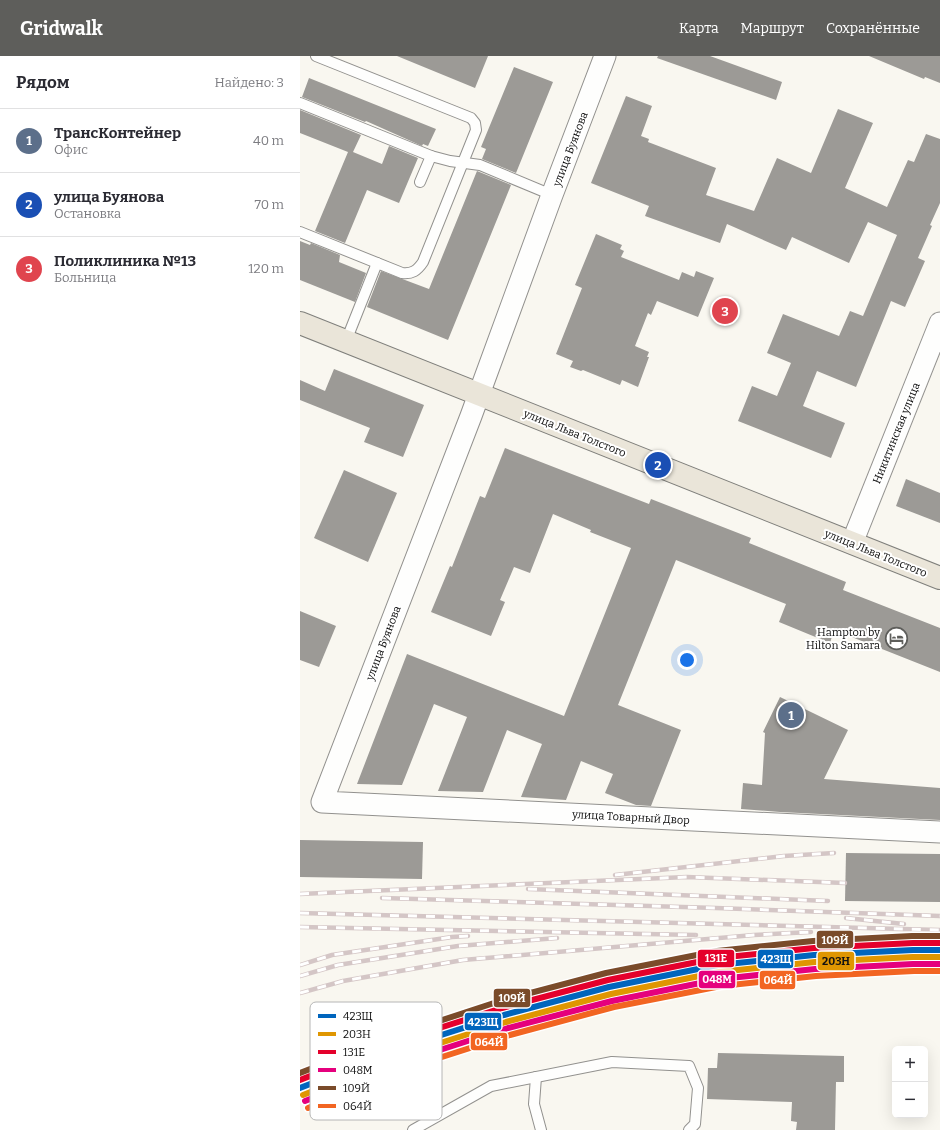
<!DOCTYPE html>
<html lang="ru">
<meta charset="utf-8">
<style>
:root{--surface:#fff;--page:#f7f7f7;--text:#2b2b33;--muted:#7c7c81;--line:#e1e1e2;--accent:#5e5e5b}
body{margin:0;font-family:Bitter,serif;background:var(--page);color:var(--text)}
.controls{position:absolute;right:12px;bottom:12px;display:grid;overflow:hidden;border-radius:6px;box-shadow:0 4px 16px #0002}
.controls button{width:36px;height:36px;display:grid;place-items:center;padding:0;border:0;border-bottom:1px solid var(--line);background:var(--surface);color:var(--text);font:20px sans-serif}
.you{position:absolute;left:387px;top:604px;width:14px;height:14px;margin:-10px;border:3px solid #fff;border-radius:50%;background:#1a73e8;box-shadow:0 0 0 6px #1a73e833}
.badge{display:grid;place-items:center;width:26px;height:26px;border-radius:50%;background:var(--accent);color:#fff;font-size:13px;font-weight:700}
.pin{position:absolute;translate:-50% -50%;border:2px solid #fff;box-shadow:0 1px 4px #0006}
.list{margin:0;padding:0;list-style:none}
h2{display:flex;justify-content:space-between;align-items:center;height:52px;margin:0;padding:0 16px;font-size:17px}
h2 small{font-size:13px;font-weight:400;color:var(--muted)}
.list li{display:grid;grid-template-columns:26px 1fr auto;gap:12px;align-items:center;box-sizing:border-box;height:64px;padding:0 16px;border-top:1px solid var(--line)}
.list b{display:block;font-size:15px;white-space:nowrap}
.list p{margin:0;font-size:13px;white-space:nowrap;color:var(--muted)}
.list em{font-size:13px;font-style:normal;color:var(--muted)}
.map{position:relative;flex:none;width:640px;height:1074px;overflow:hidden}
header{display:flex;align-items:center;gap:24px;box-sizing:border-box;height:56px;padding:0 20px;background:var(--accent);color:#fff}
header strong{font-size:19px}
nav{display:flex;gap:22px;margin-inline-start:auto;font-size:14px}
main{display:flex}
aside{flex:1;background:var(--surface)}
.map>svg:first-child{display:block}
.building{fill:#9c9a96}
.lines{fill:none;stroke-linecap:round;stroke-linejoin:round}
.lane-casing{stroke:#92918e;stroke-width:12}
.street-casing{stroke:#92918e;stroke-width:23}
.primary-casing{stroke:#7f7f7b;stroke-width:24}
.lane{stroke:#fefefd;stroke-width:10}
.street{stroke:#fefefd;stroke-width:21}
.primary{stroke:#eae5d9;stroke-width:22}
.rail-casing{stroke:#d4c6c6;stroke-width:4.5}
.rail{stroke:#fff;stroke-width:3;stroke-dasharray:9;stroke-linecap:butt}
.rail-1-casing{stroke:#fff;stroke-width:9}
.rail-2-casing{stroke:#fff;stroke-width:9}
.rail-3-casing{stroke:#fff;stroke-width:9}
.rail-4-casing{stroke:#fff;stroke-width:9}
.rail-5-casing{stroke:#fff;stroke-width:9}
.rail-6-casing{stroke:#fff;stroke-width:9}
.rail-1{stroke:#0065bd;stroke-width:6}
.rail-2{stroke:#df9601;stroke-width:6}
.rail-3{stroke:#e4002b;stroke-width:6}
.rail-4{stroke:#e5007d;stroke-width:6}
.rail-5{stroke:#7a4b2a;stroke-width:6}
.rail-6{stroke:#f26522;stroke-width:6}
.labels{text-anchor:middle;stroke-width:4;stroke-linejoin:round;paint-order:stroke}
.street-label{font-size:11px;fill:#0b0b0b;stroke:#fff}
.poi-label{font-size:11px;fill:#0b0b0b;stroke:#fff;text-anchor:end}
.key{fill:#fff;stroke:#b6b6b6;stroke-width:1}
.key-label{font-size:11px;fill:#0b0b0b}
.line-badge{stroke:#fff;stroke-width:1.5}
.badge-label{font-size:11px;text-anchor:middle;font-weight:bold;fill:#fff}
.pale-badge-label{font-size:11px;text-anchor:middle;font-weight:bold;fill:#111}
</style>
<header>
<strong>Gridwalk</strong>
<nav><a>Карта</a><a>Маршрут</a><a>Сохранённые</a></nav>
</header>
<main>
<aside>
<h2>Рядом<small>Найдено: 3</small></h2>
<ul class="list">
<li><span class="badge" style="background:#5c6f8a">1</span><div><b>ТрансКонтейнер</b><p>Офис</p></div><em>40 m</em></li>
<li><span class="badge" style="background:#1a4fb4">2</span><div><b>улица Буянова</b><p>Остановка</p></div><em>70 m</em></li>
<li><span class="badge" style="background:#e0444e">3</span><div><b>Поликлиника №13</b><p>Больница</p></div><em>120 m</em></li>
</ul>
</aside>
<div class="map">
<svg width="640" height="1074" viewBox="0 0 640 1074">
<rect width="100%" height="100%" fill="#f9f7f0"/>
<g class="building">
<polygon points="97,0 188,0 175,32"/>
<polygon points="358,0 410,0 482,26 476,44 357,2"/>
<polygon points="569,0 640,0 640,27 625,21 624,23"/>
<polygon points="214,11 253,26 216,117 182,103 186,93 181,91"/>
<polygon points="9,22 136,73 128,90 123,88 122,90 66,65 65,66 2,41"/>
<polygon points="326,40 352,50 341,80 349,83 348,86 416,112 406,139 454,155 477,102 511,117 538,53 573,67 545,132 587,151 608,104 614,106 626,78 640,83 640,147 630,169 632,170 618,202 625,205 605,251 591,245 556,331 517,315 503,350 545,367 531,402 438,365 452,330 477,340 491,307 467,297 483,258 539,280 550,255 563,260 597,179 568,166 549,207 492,181 486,194 427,168 420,187 345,160 349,150 291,127"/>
<polygon points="0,54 61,79 53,96 82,108 89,90 118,102 99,147 67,134 45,187 15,175 48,96 0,77"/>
<polygon points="177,115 211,129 148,284 67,251 81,215 129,233"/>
<polygon points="296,178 322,189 320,193 324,195 321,201 379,224 382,216 394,221 396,215 414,222 398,261 357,245 351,259 348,257 335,290 349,296 347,301 349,301 338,331 322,324 320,329 283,314 281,315 270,311 273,305 256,298 282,232 275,229"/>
<polygon points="0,185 10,189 11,187 40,199 39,206 66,217 55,246 0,224"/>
<polygon points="34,313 124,349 103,401 64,386 70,372 0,344 0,324 25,335"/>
<polygon points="205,392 349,448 351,443 451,482 449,487 546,526 543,534 640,572 640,616 534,574 530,587 479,566 486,548 376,504 318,649 381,674 351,750 336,749 305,737 313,718 281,705 266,744 221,741 242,688 207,674 183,736 138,735 167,661 134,648 102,729 57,728 107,598 264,660 331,492 290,476 291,474 253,458 230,517 214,511 200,544 205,546 191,580 131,556 150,510 152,511 180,440 185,442"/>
<polygon points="44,414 97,437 68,506 14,482"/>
<polygon points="606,423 640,437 640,467 596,450"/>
<polygon points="0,555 36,570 19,611 0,604"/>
<polygon points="480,641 548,674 524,723 640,732 640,764 480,756 441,753 443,727 462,729 465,677 463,676"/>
<polygon points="0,784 123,786 122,823 0,821"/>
<polygon points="546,797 640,798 640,846 545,845"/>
<polygon points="418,997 544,1000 544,1026 536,1026 535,1074 496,1074 497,1066 491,1065 492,1046 407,1043 408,1012 417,1012"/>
</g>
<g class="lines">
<defs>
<g id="lane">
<polyline points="0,47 131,100 120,126"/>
<polyline points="131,100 150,105 180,109 252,139"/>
<path d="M0,176L102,217C112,218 117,215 123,206L176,74L175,67L171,62L16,0"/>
<polyline points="46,285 77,207"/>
<polyline points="236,1021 234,1048 241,1074"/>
<polyline points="113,1074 191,1030 312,1006 389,1010 398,1032 395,1068 389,1074"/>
</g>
<g id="street">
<polyline points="305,0 252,139 171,360 22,746 640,776"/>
<polyline points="552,487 640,267"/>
</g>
<polyline id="primary" points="0,267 640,522"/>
</defs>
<use href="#lane" class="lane-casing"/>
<use href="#street" class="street-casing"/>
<use href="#primary" class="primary-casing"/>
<use href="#lane" class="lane"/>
<use href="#street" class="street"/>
<use href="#primary" class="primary"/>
<defs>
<g id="rail">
<polyline points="315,819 484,800 534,797"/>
<polyline points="228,833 528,845"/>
<polyline points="0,838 387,821 545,827"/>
<polyline points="82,842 416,852 640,860"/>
<polyline points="0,857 640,874"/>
<polyline points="546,862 604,868"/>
<polyline points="0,871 396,879"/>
<polyline points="0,909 32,899 152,881 168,880"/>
<polyline points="0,920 38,909 158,890 257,882"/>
<polyline points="0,937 43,925 163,904 454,879 511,876"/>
</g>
</defs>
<use href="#rail" class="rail-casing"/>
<use href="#rail" class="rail"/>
<defs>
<polyline id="rail-1" points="0,1032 107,990 204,959 309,931 418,909 514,899 613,894 640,894"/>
<polyline id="rail-2" points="3,1039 109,997 206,966 311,938 419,916 515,906 613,901 640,901"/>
<polyline id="rail-3" points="0,1024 105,983 202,952 308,924 417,902 514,892 613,887 640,887"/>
<polyline id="rail-4" points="5,1045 112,1003 208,972 312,945 420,923 515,913 613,908 640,908"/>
<polyline id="rail-5" points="0,1017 103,977 200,945 306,917 417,895 513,885 612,880 640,880"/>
<polyline id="rail-6" points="8,1052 114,1010 210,979 314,951 421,930 516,920 614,915 640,915"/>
</defs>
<use href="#rail-1" class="rail-1-casing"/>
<use href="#rail-2" class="rail-2-casing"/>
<use href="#rail-3" class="rail-3-casing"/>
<use href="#rail-4" class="rail-4-casing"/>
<use href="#rail-5" class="rail-5-casing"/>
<use href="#rail-6" class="rail-6-casing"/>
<use href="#rail-1" class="rail-1"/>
<use href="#rail-2" class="rail-2"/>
<use href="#rail-3" class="rail-3"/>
<use href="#rail-4" class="rail-4"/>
<use href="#rail-5" class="rail-5"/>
<use href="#rail-6" class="rail-6"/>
</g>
<defs>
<symbol id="hotel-ring" viewBox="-11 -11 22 22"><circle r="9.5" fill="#fff" stroke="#5e5e5b" stroke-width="1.5"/><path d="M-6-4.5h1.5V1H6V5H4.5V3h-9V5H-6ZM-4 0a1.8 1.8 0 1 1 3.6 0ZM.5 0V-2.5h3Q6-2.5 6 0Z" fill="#5e5e5b"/></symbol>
</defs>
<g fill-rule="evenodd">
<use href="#hotel-ring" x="584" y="570" width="25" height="25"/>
</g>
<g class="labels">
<g class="street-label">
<text transform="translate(270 93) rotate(-69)" y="4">улица Буянова</text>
<text transform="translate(275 377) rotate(22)" y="4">улица Льва Толстого</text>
<text transform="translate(596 377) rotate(-68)" y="4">Никитинская улица</text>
<text transform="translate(576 497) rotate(22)" y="4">улица Льва Толстого</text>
<text transform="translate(83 587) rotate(-69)" y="4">улица Буянова</text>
<text transform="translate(331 761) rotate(3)" y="4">улица Товарный Двор</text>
</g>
<g class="poi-label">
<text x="580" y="580">Hampton by<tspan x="580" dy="13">Hilton Samara</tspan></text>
</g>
</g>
<rect x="10" y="946" width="132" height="118" rx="6" class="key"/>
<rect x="18" y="958" width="18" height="4" fill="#0065bd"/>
<rect x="18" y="976" width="18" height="4" fill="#df9601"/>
<rect x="18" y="994" width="18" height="4" fill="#e4002b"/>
<rect x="18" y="1012" width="18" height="4" fill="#e5007d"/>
<rect x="18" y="1030" width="18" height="4" fill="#7a4b2a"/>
<rect x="18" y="1048" width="18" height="4" fill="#f26522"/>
<g class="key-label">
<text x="43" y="964">423Щ</text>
<text x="43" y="982">203Н</text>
<text x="43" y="1000">131Е</text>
<text x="43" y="1018">048М</text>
<text x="43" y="1036">109Й</text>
<text x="43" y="1054">064Й</text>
</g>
<g class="line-badge">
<rect x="516" y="874" width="38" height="19" rx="4" fill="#7a4b2a"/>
<rect x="397" y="893" width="38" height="19" rx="4" fill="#e4002b"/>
<rect x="457" y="893" width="37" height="20" rx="4" fill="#0065bd"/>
<rect x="517" y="895" width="38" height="20" rx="4" fill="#df9601"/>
<rect x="398" y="914" width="38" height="19" rx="4" fill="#e5007d"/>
<rect x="459" y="914" width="37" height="20" rx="4" fill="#f26522"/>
<rect x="193" y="932" width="38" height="20" rx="4" fill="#7a4b2a"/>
<rect x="164" y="956" width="38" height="19" rx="4" fill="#0065bd"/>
<rect x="170" y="976" width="38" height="19" rx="4" fill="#f26522"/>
</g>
<g class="badge-label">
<text x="535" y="888">109Й</text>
<text x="416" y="906">131Е</text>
<text x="476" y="907">423Щ</text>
<text x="417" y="927">048М</text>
<text x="478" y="928">064Й</text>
<text x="212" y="946">109Й</text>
<text x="183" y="970">423Щ</text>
<text x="189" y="990">064Й</text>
</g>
<g class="pale-badge-label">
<text x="536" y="909">203Н</text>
</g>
</svg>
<div class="controls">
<button>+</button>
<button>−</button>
</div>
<div class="you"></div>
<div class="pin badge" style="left:491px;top:659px;background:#5c6f8a">1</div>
<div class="pin badge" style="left:358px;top:409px;background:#1a4fb4">2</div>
<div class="pin badge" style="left:425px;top:255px;background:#e0444e">3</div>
</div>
</main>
